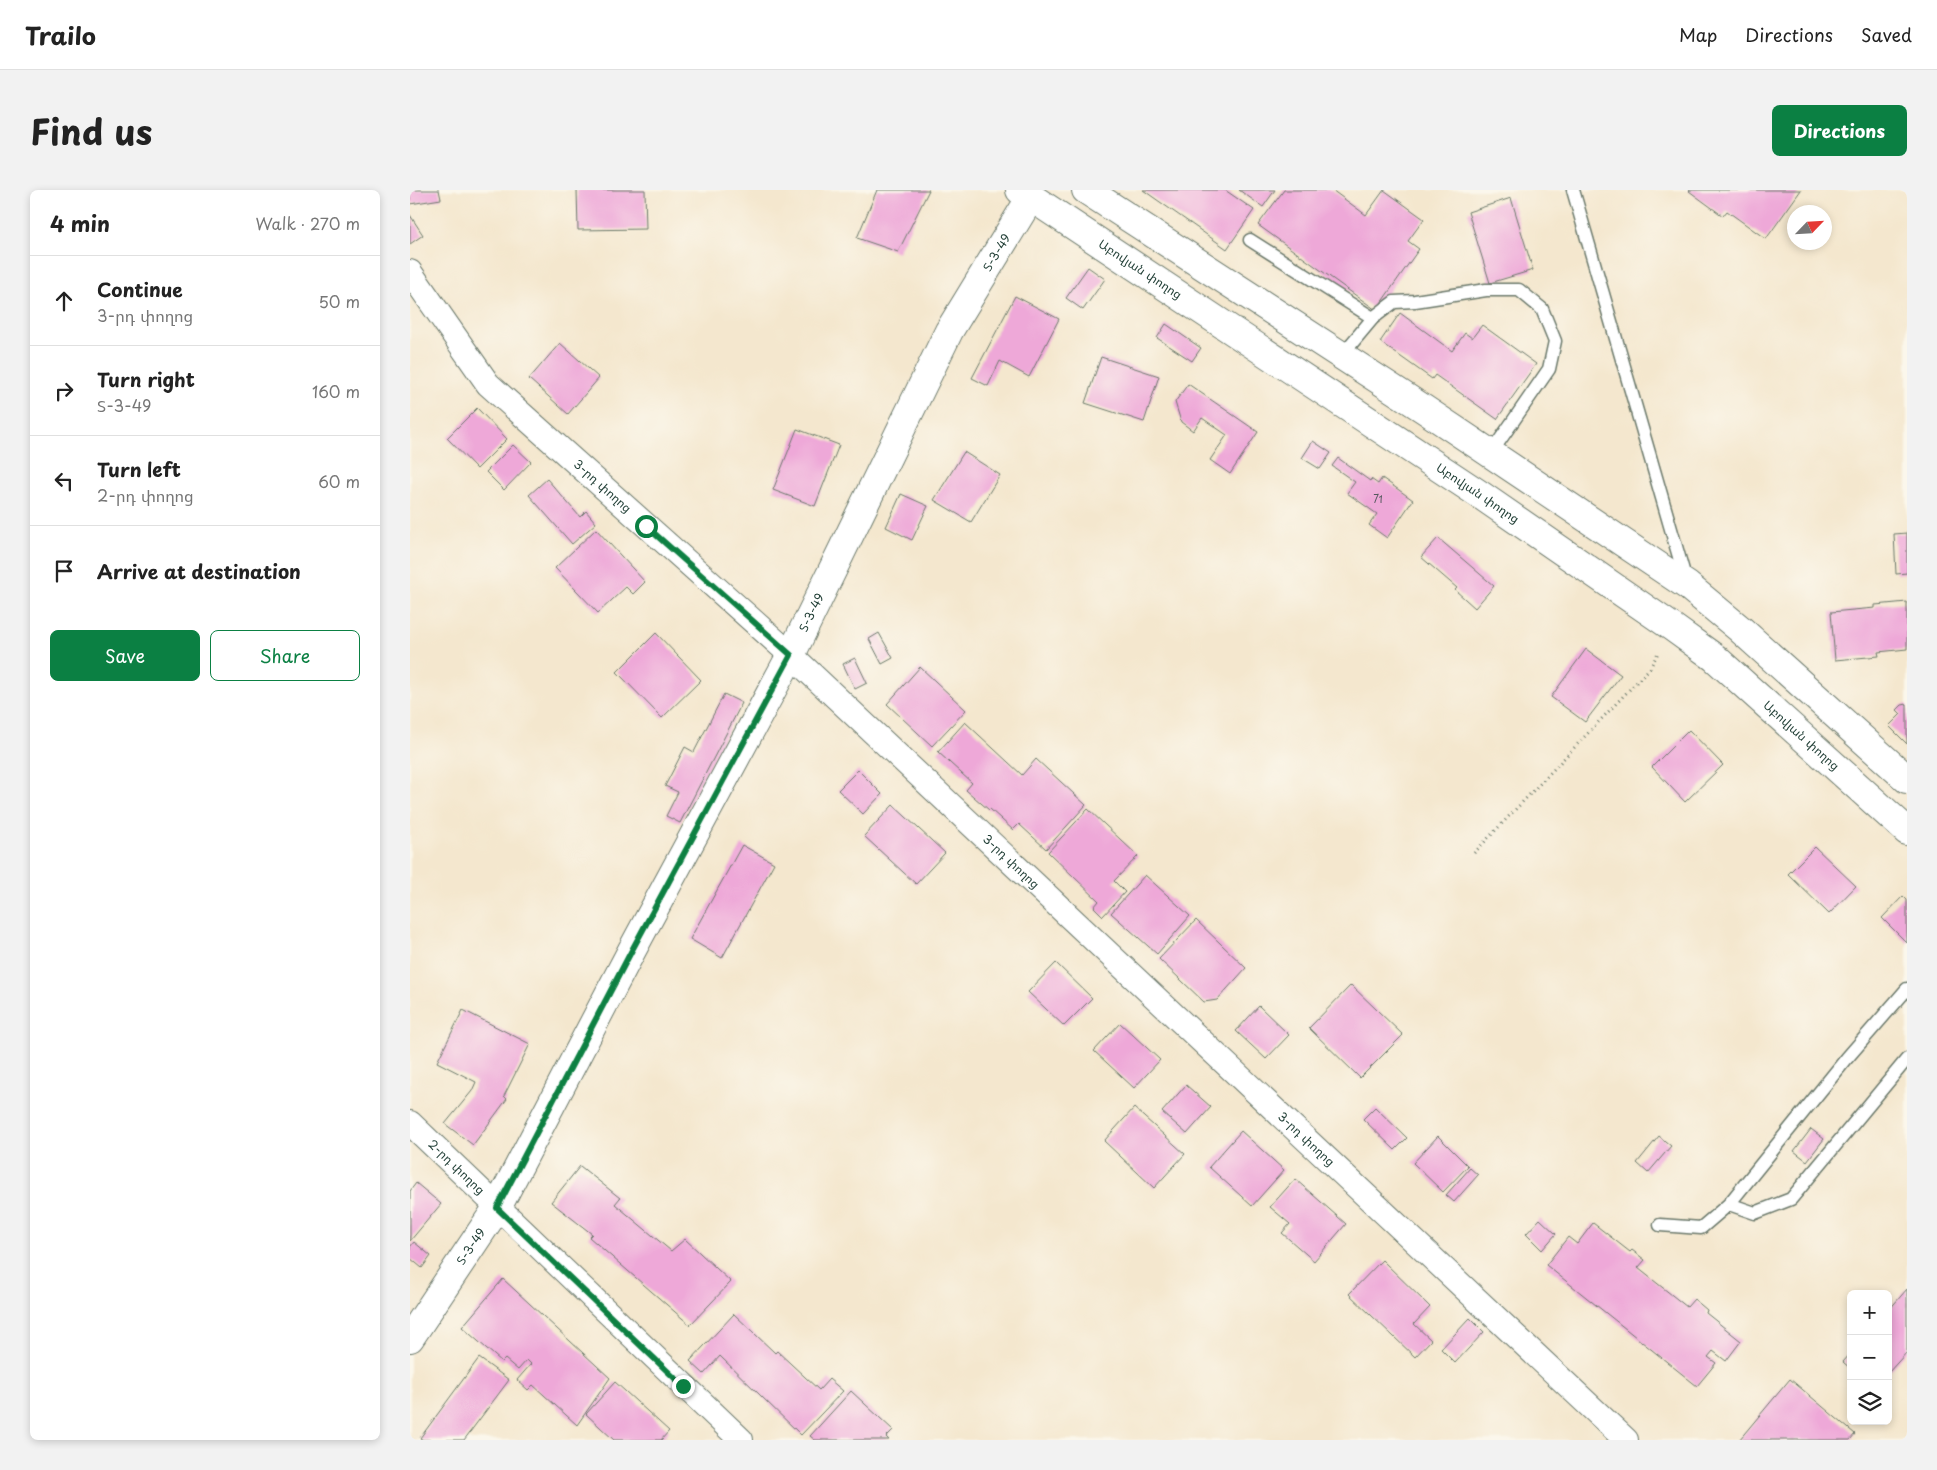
<!DOCTYPE html>
<meta charset="utf-8">
<style>
:root{--surface:#fff;--page:#f2f2f2;--text:#222;--muted:#767676;--line:#e0e0e0;--accent:#0b8043}
body{margin:0;font-family:"Playpen Sans","Noto Sans Armenian",sans-serif;background:var(--page);color:var(--text)}
.controls{position:absolute;right:15px;bottom:15px;display:grid;overflow:hidden;border-radius:8px;box-shadow:0 2px 8px #0003}
.controls button{width:45px;height:45px;display:grid;place-items:center;padding:0;border:0;border-bottom:1px solid var(--line);background:var(--surface);color:var(--text);font:25px sans-serif}
.compass{position:absolute;left:1377px;top:15px;width:45px;height:45px;border-radius:50%;background:var(--surface);box-shadow:0 2px 8px #0003;rotate:65deg}
.stop{position:absolute;width:15px;height:15px;margin:-11px;border:4px solid #0b8043;border-radius:50%;background:#fff}
.stop.end{background:#0b8043;border-color:#fff;box-shadow:0 1px 5px #0008}
.list{margin:0;padding:0;list-style:none}
h2{display:flex;justify-content:space-between;align-items:center;height:65px;margin:0;padding:0 20px;font-size:21px}
h2 small{font-size:16px;font-weight:400;color:var(--muted)}
.list li{display:grid;grid-template-columns:32px 1fr auto;gap:15px;align-items:center;box-sizing:border-box;height:90px;padding:0 20px;border-top:1px solid var(--line)}
.list b{display:block;font-size:19px;white-space:nowrap}
.list p{margin:0;font-size:16px;white-space:nowrap;color:var(--muted)}
.list em{font-size:16px;font-style:normal;color:var(--muted)}
.actions{display:flex;gap:10px;padding:15px 20px}
.actions a{flex:1;padding:11px 0;border:1px solid var(--accent);border-radius:8px;text-align:center;font-size:18px;color:var(--accent)}
.actions .main{background:var(--accent);color:#fff}
.icon{flex:none;width:28px;height:28px;fill:none;stroke:currentColor;stroke-width:2;stroke-linecap:round;stroke-linejoin:round}
.map{position:relative;flex:none;width:1497px;height:1250px;overflow:hidden;border-radius:8px}
header{display:flex;align-items:center;gap:30px;box-sizing:border-box;height:70px;padding:0 25px;background:var(--surface);border-bottom:1px solid var(--line)}
header strong{font-size:24px}
nav{display:flex;gap:28px;margin-inline-start:auto;font-size:18px}
.intro{display:flex;align-items:center;justify-content:space-between;box-sizing:border-box;height:120px;padding:0 30px}
h1{margin:0;font-size:35px}
.button{padding:12px 22px;border-radius:8px;background:var(--accent);color:#fff;font-size:18px;font-weight:700}
main{display:flex;gap:30px;padding:0 30px}
aside{flex:1;background:var(--surface);border-radius:8px;box-shadow:0 2px 8px #0003}
.map>svg:first-child{display:block}
.building{fill:#eea8d8}
.lines{fill:none;stroke-linecap:round;stroke-linejoin:round}
.service-casing{stroke:#6a786a;stroke-width:15}
.minor-casing{stroke:#6a786a;stroke-width:26}
.tertiary-casing{stroke:#6a786a;stroke-width:30}
.trunk-casing{stroke:#6a786a;stroke-width:30}
.path{stroke:#6a786a;stroke-width:3;stroke-dasharray:1 4;stroke-linecap:butt}
.service{stroke:#fff;stroke-width:12}
.minor{stroke:#fff;stroke-width:24}
.tertiary{stroke:#fff;stroke-width:28}
.trunk{stroke:#fff;stroke-width:28}
.route{stroke:#0b8043;stroke-width:6}
.labels{text-anchor:middle;stroke-width:4;stroke-linejoin:round;paint-order:stroke}
.number-label{font-size:10px;fill:#53585d}
.street-label{font-size:12px;fill:#1f3d34;stroke:#fbf7ec}
</style>
<header>
<strong>Trailo</strong>
<nav><a>Map</a><a>Directions</a><a>Saved</a></nav>
</header>
<div class="intro"><h1>Find us</h1><a class="button">Directions</a></div>
<main>
<aside>
<h2>4 min<small>Walk · 270 m</small></h2>
<ul class="list">
<li><svg class="icon" aria-label="ahead" viewBox="0 0 24 24"><path d="M12 20V5M6 11l6-6 6 6"/></svg><div><b>Continue</b><p>3-րդ փողոց</p></div><em>50 m</em></li>
<li><svg class="icon" aria-label="right" viewBox="0 0 24 24"><path d="M7 20v-9h11M14 6l5 5-5 5"/></svg><div><b>Turn right</b><p>Տ-3-49</p></div><em>160 m</em></li>
<li><svg class="icon" aria-label="left" viewBox="0 0 24 24"><path d="M17 20v-9H6M10 6l-5 5 5 5"/></svg><div><b>Turn left</b><p>2-րդ փողոց</p></div><em>60 m</em></li>
<li><svg class="icon" aria-label="arrive" viewBox="0 0 24 24"><path d="M6 21V4h12l-3 4 3 4H6"/></svg><div><b>Arrive at destination</b></div></li>
</ul>
<div class="actions"><a class="main">Save</a><a>Share</a></div>
</aside>
<div class="map">
<svg width="1497" height="1250" viewBox="0 0 1497 1250">
<rect width="100%" height="100%" fill="#fbf7ec"/>
<filter id="ink" filterUnits="userSpaceOnUse"><feTurbulence type="fractalNoise" baseFrequency=".02" numOctaves="2"/><feDisplacementMap in="SourceGraphic" scale="10" xChannelSelector="R" yChannelSelector="G"/><feConvolveMatrix kernelMatrix="1 2 1 2 8 2 1 2 1" color-interpolation-filters="sRGB"/></filter>
<filter id="wash" filterUnits="userSpaceOnUse"><feTurbulence type="fractalNoise" baseFrequency=".0096" numOctaves="4" result="noise"/><feDisplacementMap in="SourceGraphic" scale="20" xChannelSelector="R" yChannelSelector="G"/><feGaussianBlur stdDeviation="1.12" result="paint"/><feColorMatrix in="noise" values="0 0 0 0 0 0 0 0 0 0 0 0 0 0 0 0 0 1.4 0 .05"/><feComposite in="paint" operator="in"/></filter>
<g filter="url(#wash)">
<rect width="100%" height="100%" fill="#f4e7ce"/>
<g id="blocks">
<g class="building">
<polygon points="0,0 29,0 31,9 0,14"/>
<polygon points="167,0 235,0 236,39 168,40"/>
<polygon points="467,0 519,0 488,62 447,48"/>
<polygon points="733,0 815,0 844,20 817,59"/>
<polygon points="829,0 865,0 853,17"/>
<polygon points="874,0 922,0 956,25 974,0 1014,29 998,51 1009,59 966,120 848,35"/>
<polygon points="1280,0 1391,0 1356,49 1317,21 1313,26 1279,1"/>
<polygon points="1101,8 1123,80 1080,93 1058,22"/>
<polygon points="0,25 13,45 0,54"/>
<polygon points="678,77 695,89 673,120 656,108"/>
<polygon points="605,106 649,129 619,187 590,171 578,196 562,188"/>
<polygon points="990,123 1042,161 1055,143 1062,148 1072,135 1126,174 1087,229 1025,185 1022,189 970,152"/>
<polygon points="756,134 791,158 782,171 747,148"/>
<polygon points="150,153 189,188 158,224 119,189"/>
<polygon points="691,167 749,186 734,232 675,213"/>
<polygon points="778,194 848,242 820,284 800,270 817,245 792,228 783,241 771,232 765,212"/>
<polygon points="67,218 97,249 67,279 37,248"/>
<polygon points="387,239 429,255 405,316 363,300"/>
<polygon points="903,251 921,263 910,279 892,268"/>
<polygon points="103,255 121,272 94,300 76,282"/>
<polygon points="554,262 590,285 561,332 524,310"/>
<polygon points="928,268 960,291 961,289 968,294 972,288 1003,310 977,348 959,335 967,324 937,303 945,292 922,276"/>
<polygon points="137,289 170,327 176,321 186,333 162,354 119,305"/>
<polygon points="491,304 518,316 502,350 476,337"/>
<polygon points="186,339 235,392 223,404 216,397 188,423 145,378"/>
<polygon points="1497,343 1497,383 1486,384 1484,344"/>
<polygon points="1028,348 1084,396 1065,418 1045,400 1047,398 1011,367"/>
<polygon points="1497,412 1497,459 1468,462 1469,466 1425,470 1421,422 1465,418 1465,415"/>
<polygon points="246,443 291,490 252,528 207,482"/>
<polygon points="469,443 483,468 472,474 459,449"/>
<polygon points="1176,459 1211,485 1175,532 1141,507"/>
<polygon points="445,468 457,493 445,499 433,474"/>
<polygon points="510,477 556,520 522,556 477,514"/>
<polygon points="314,504 332,513 270,633 256,626 268,602 255,596 275,557 284,562"/>
<polygon points="1497,514 1497,554 1479,536 1491,524 1487,520 1492,515"/>
<polygon points="555,532 612,585 626,569 676,615 636,659 609,634 603,640 580,619 579,620 556,600 562,593 528,562"/>
<polygon points="1279,540 1313,575 1275,612 1242,577"/>
<polygon points="448,580 472,604 453,624 428,600"/>
<polygon points="483,615 535,663 506,694 454,646"/>
<polygon points="678,619 728,666 704,691 715,702 693,726 684,717 689,711 638,662"/>
<polygon points="332,655 364,673 312,768 280,749"/>
<polygon points="1405,657 1446,696 1419,724 1378,684"/>
<polygon points="735,685 780,726 747,764 701,723"/>
<polygon points="1493,706 1497,710 1497,753 1472,728"/>
<polygon points="786,730 836,778 807,810 794,812 749,769"/>
<polygon points="646,773 682,808 654,836 618,802"/>
<polygon points="941,795 993,845 950,888 899,838"/>
<polygon points="849,816 879,845 856,869 826,841"/>
<polygon points="53,820 120,854 94,906 97,909 63,955 35,934 62,901 66,892 27,872"/>
<polygon points="710,833 750,870 724,898 684,861"/>
<polygon points="776,895 801,917 777,944 752,922"/>
<polygon points="965,917 997,948 985,960 953,929"/>
<polygon points="724,918 775,964 744,998 694,951"/>
<polygon points="1401,939 1414,949 1397,971 1384,961"/>
<polygon points="831,941 874,980 842,1016 799,977"/>
<polygon points="1028,946 1058,976 1033,1002 1003,973"/>
<polygon points="1249,946 1261,956 1238,983 1227,973"/>
<polygon points="170,976 210,1008 205,1014 261,1061 275,1049 321,1092 280,1135 179,1047 182,1044 141,1012"/>
<polygon points="1060,978 1068,985 1044,1012 1036,1005"/>
<polygon points="885,989 936,1034 904,1071 872,1043 880,1034 860,1017"/>
<polygon points="6,993 31,1014 0,1051 0,1001"/>
<polygon points="1130,1029 1146,1044 1132,1060 1116,1044"/>
<polygon points="1183,1033 1220,1062 1222,1060 1235,1070 1228,1078 1277,1117 1284,1109 1297,1120 1296,1123 1331,1151 1316,1171 1303,1161 1298,1167 1306,1173 1287,1196 1136,1075 1158,1047 1167,1054"/>
<polygon points="4,1052 21,1066 12,1078 0,1068 0,1057"/>
<polygon points="972,1070 1020,1117 1004,1134 1021,1150 1005,1167 939,1104"/>
<polygon points="93,1089 200,1188 167,1235 123,1195 118,1200 107,1190 121,1174 117,1170 108,1180 95,1169 92,1172 52,1137"/>
<polygon points="1497,1099 1497,1162 1478,1183 1478,1121"/>
<polygon points="324,1124 365,1163 367,1161 409,1200 419,1189 433,1201 391,1245 310,1166 294,1184 280,1171"/>
<polygon points="1060,1128 1074,1142 1045,1173 1031,1159"/>
<polygon points="1441,1163 1441,1179 1433,1172"/>
<polygon points="69,1168 99,1190 54,1250 13,1250 10,1248"/>
<polygon points="1380,1189 1445,1244 1440,1250 1329,1250"/>
<polygon points="205,1192 259,1241 251,1250 204,1250 176,1224"/>
<polygon points="441,1201 483,1240 476,1247 479,1250 405,1250 400,1246"/>
</g>
</g>
</g>
<g filter="url(#ink)">
<use href="#blocks" fill-opacity="0" stroke="#6a786a" stroke-width="1"/>
<g class="lines">
<defs>
<g id="service">
<polyline points="1163,0 1276,391"/>
<polyline points="840,50 963,128"/>
<polyline points="932,165 963,128 984,112 1005,111 1076,100 1109,100 1132,119 1145,151 1139,179 1081,263"/>
<polyline points="1319,1014 1345,1023 1381,1009 1497,869"/>
<polyline points="1250,1035 1291,1038 1319,1014 1437,868 1497,799"/>
</g>
<g id="minor">
<path id="s1" d="M0,82L78,194L381,465L1216,1250"/>
<path id="s2" d="M0,933L331,1250"/>
</g>
<g id="tertiary">
<path id="s3" d="M0,1148L87,1018L222,760L381,465L539,141L621,7"/>
</g>
<g id="trunk">
<path id="s4" d="M610,0L1072,306L1262,437L1305,468L1497,641"/>
<polyline points="676,0 1014,219 1278,396 1330,439 1497,589"/>
</g>
</defs>
<use href="#service" class="service-casing"/>
<use href="#minor" class="minor-casing"/>
<use href="#tertiary" class="tertiary-casing"/>
<use href="#trunk" class="trunk-casing"/>
<polyline class="path" points="1064,663 1240,478 1249,461"/>
<use href="#service" class="service"/>
<use href="#minor" class="minor"/>
<use href="#tertiary" class="tertiary"/>
<use href="#trunk" class="trunk"/>
</g>
</g>
<g class="lines" filter="url(#ink)">
<polyline class="route" points="236,336 381,465 222,760 87,1018 273,1196"/>
</g>
<g class="labels">
<g class="number-label">
<text x="968" y="313">71</text>
</g>
<g class="street-label">
<text dy="4" stroke="none"><textPath href="#s3" startOffset="1235">Տ-3-49</textPath></text>
<text dy="4" stroke="none"><textPath href="#s4" startOffset="144">Աբովյան փողոց</textPath></text>
<text dy="4" stroke="none"><textPath href="#s1" startOffset="290">3-րդ փողոց</textPath></text>
<text dy="4" stroke="none"><textPath href="#s4" startOffset="549">Աբովյան փողոց</textPath></text>
<text dy="4" stroke="none"><textPath href="#s3" startOffset="830">Տ-3-49</textPath></text>
<text dy="4" stroke="none"><textPath href="#s4" startOffset="954">Աբովյան փողոց</textPath></text>
<text dy="4" stroke="none"><textPath href="#s1" startOffset="845">3-րդ փողոց</textPath></text>
<text dy="4" stroke="none"><textPath href="#s1" startOffset="1250">3-րդ փողոց</textPath></text>
<text dy="4" stroke="none"><textPath href="#s2" startOffset="64">2-րդ փողոց</textPath></text>
<text dy="4" stroke="none"><textPath href="#s3" startOffset="110">Տ-3-49</textPath></text>
</g>
</g>
</svg>
<div class="controls">
<button>+</button>
<button>−</button>
<button><svg class="icon" aria-label="layers" viewBox="0 0 24 24"><path d="M12 4l9 5-9 5-9-5zM3 14l9 5 9-5"/></svg></button>
</div>
<svg class="compass" viewBox="-18 -18 36 36"><path d="M0-13l5 13h-10z" fill="#e53935"/><path d="M0 13l5-13h-10z" fill="#767676"/></svg>
<div class="stop" style="left:236px;top:336px"></div>
<div class="stop end" style="left:273px;top:1196px"></div>
</div>
</main>
